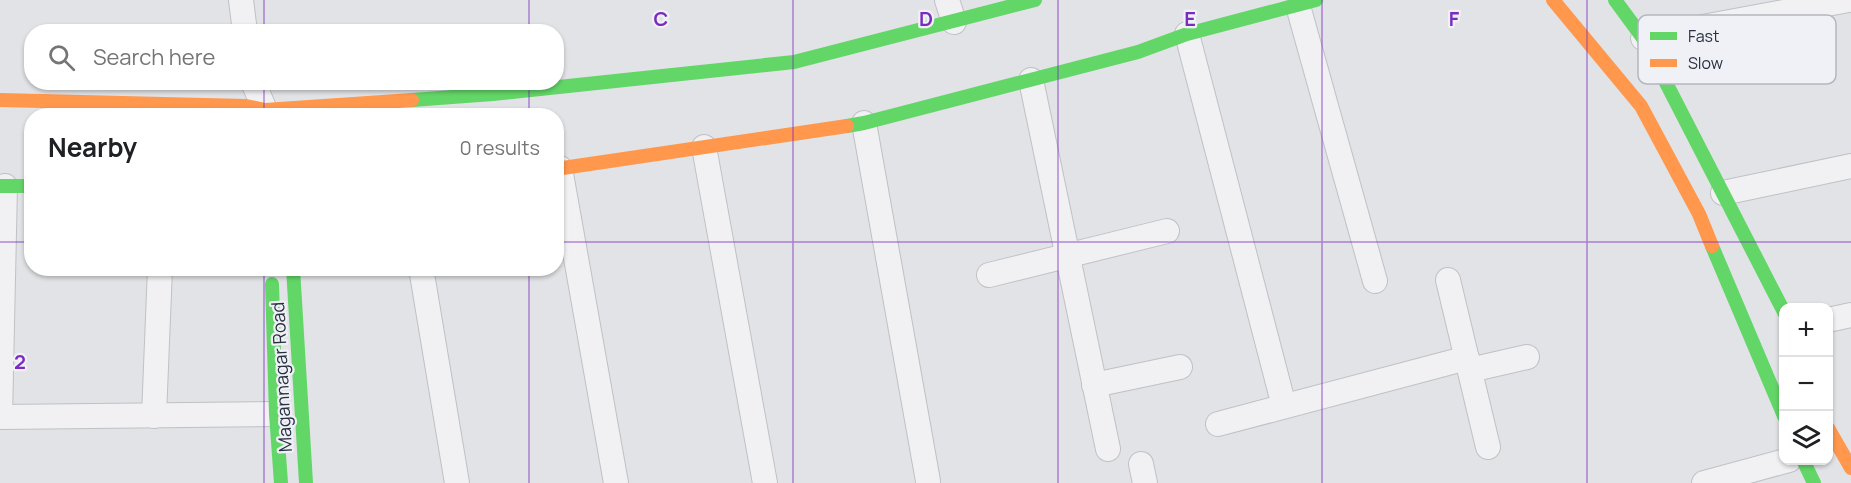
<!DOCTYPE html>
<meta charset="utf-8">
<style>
:root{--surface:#fff;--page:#f6f6f6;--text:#202124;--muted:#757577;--line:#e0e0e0}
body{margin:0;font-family:Manrope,sans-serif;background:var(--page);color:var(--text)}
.controls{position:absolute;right:18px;bottom:18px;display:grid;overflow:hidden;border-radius:12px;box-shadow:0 2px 4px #0004}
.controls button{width:54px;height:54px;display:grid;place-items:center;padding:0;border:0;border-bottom:2px solid var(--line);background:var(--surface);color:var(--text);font:30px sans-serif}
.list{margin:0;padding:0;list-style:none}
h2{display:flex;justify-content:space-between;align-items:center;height:78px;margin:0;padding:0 24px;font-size:26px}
h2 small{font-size:20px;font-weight:400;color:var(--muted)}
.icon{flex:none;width:33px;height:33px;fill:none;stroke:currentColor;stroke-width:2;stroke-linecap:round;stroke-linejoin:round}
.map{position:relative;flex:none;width:1851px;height:483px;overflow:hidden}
.search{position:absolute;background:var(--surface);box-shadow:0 2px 4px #0004;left:24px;top:24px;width:540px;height:66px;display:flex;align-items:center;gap:15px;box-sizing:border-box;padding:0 21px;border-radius:24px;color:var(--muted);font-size:22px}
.panel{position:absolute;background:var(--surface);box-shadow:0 2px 4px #0004;left:24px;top:108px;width:540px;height:168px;border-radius:24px}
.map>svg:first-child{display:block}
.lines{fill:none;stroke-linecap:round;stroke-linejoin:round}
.street-casing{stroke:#bfc1c4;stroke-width:26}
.street{stroke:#f1f1f3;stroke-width:24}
.fast{stroke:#63d668;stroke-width:14}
.slow{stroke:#ff974d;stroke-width:14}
.grid{fill:none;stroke:#7b2cbf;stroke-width:1.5;stroke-opacity:0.55}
.labels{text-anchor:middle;stroke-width:4.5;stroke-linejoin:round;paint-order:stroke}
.street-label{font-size:18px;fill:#29303f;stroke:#eff1f6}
.key{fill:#eff1f6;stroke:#b4b7bf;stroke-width:1.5}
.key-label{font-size:16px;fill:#29303f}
.grid-label{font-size:20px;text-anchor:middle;font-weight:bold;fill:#7b2cbf;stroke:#eff1f6;stroke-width:4.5;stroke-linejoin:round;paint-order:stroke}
</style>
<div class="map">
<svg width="1851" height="483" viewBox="0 0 1851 483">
<rect width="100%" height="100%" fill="#e1e3e6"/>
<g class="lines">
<defs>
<g id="street">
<polyline points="241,0 245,32"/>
<polyline points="947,0 954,22"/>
<polyline points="1298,6 1375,281"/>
<polyline points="1187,34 1284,406"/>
<polyline points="1643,38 1849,0"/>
<polyline points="1031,80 1108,449"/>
<polyline points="253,82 265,110"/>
<polyline points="864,123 928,481"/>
<polyline points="704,147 765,483"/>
<polyline points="560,168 616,483"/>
<polyline points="1723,193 1851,166"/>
<polyline points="421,268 457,483"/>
<polyline points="989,275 1167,231"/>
<polyline points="1448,280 1488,447"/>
<polyline points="1828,320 1851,315"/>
<polyline points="1470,370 1527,357"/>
<polyline points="1094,385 1180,367"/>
<polyline points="154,416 160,268"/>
<polyline points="0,417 276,414"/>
<polyline points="0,417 5,186"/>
<polyline points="1218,424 1467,358"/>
<polyline points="1141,464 1145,483"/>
<polyline points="1704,483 1789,460"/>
</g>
</defs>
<use href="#street" class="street-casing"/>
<use href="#street" class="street"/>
<g class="fast">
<polyline points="1615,0 1643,38 1784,312"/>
<polyline points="412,100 493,94 794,62 1035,0"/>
<polyline points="847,126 864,123 1138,52 1187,34 1316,0"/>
<polyline points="0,186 32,186"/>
<polyline points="1712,246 1784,416"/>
<polyline points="293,268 306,483"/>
<polyline points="272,284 276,414 281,483"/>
<polyline points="1803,460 1814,483"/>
</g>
<g class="slow">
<polyline points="1553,0 1641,106 1699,214 1712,246"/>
<polyline points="0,100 246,106 265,110 412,100"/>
<polyline points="556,169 847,126"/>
<polyline points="1828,428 1851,468"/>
</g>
</g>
<path class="grid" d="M264,0V32M529,0V32M793,0V483M1058,0V483M1322,0V483M1587,0V483M264,82V116M529,82V116M0,242H32M556,242H1851M264,268V483M529,268V483"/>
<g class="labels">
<g class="street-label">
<text transform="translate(282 377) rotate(-93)" y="6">Magannagar Road</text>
</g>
</g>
<rect x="1638" y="15" width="198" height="69" rx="9" class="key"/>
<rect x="1650" y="32" width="27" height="8" fill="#63d668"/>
<rect x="1650" y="59" width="27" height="8" fill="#ff974d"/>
<g class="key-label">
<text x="1688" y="42">Fast</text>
<text x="1688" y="69">Slow</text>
</g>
<g class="grid-label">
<text x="661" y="26">C</text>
<text x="926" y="26">D</text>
<text x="1190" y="26">E</text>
<text x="1454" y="26">F</text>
<text x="20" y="369">2</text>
</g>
</svg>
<div class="controls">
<button>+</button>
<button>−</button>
<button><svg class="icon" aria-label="layers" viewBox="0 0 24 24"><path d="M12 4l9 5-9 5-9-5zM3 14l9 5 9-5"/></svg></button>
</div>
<div class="search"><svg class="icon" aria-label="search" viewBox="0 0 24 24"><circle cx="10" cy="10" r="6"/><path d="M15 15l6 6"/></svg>Search here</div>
<section class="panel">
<h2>Nearby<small>0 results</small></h2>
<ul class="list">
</ul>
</section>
</div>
